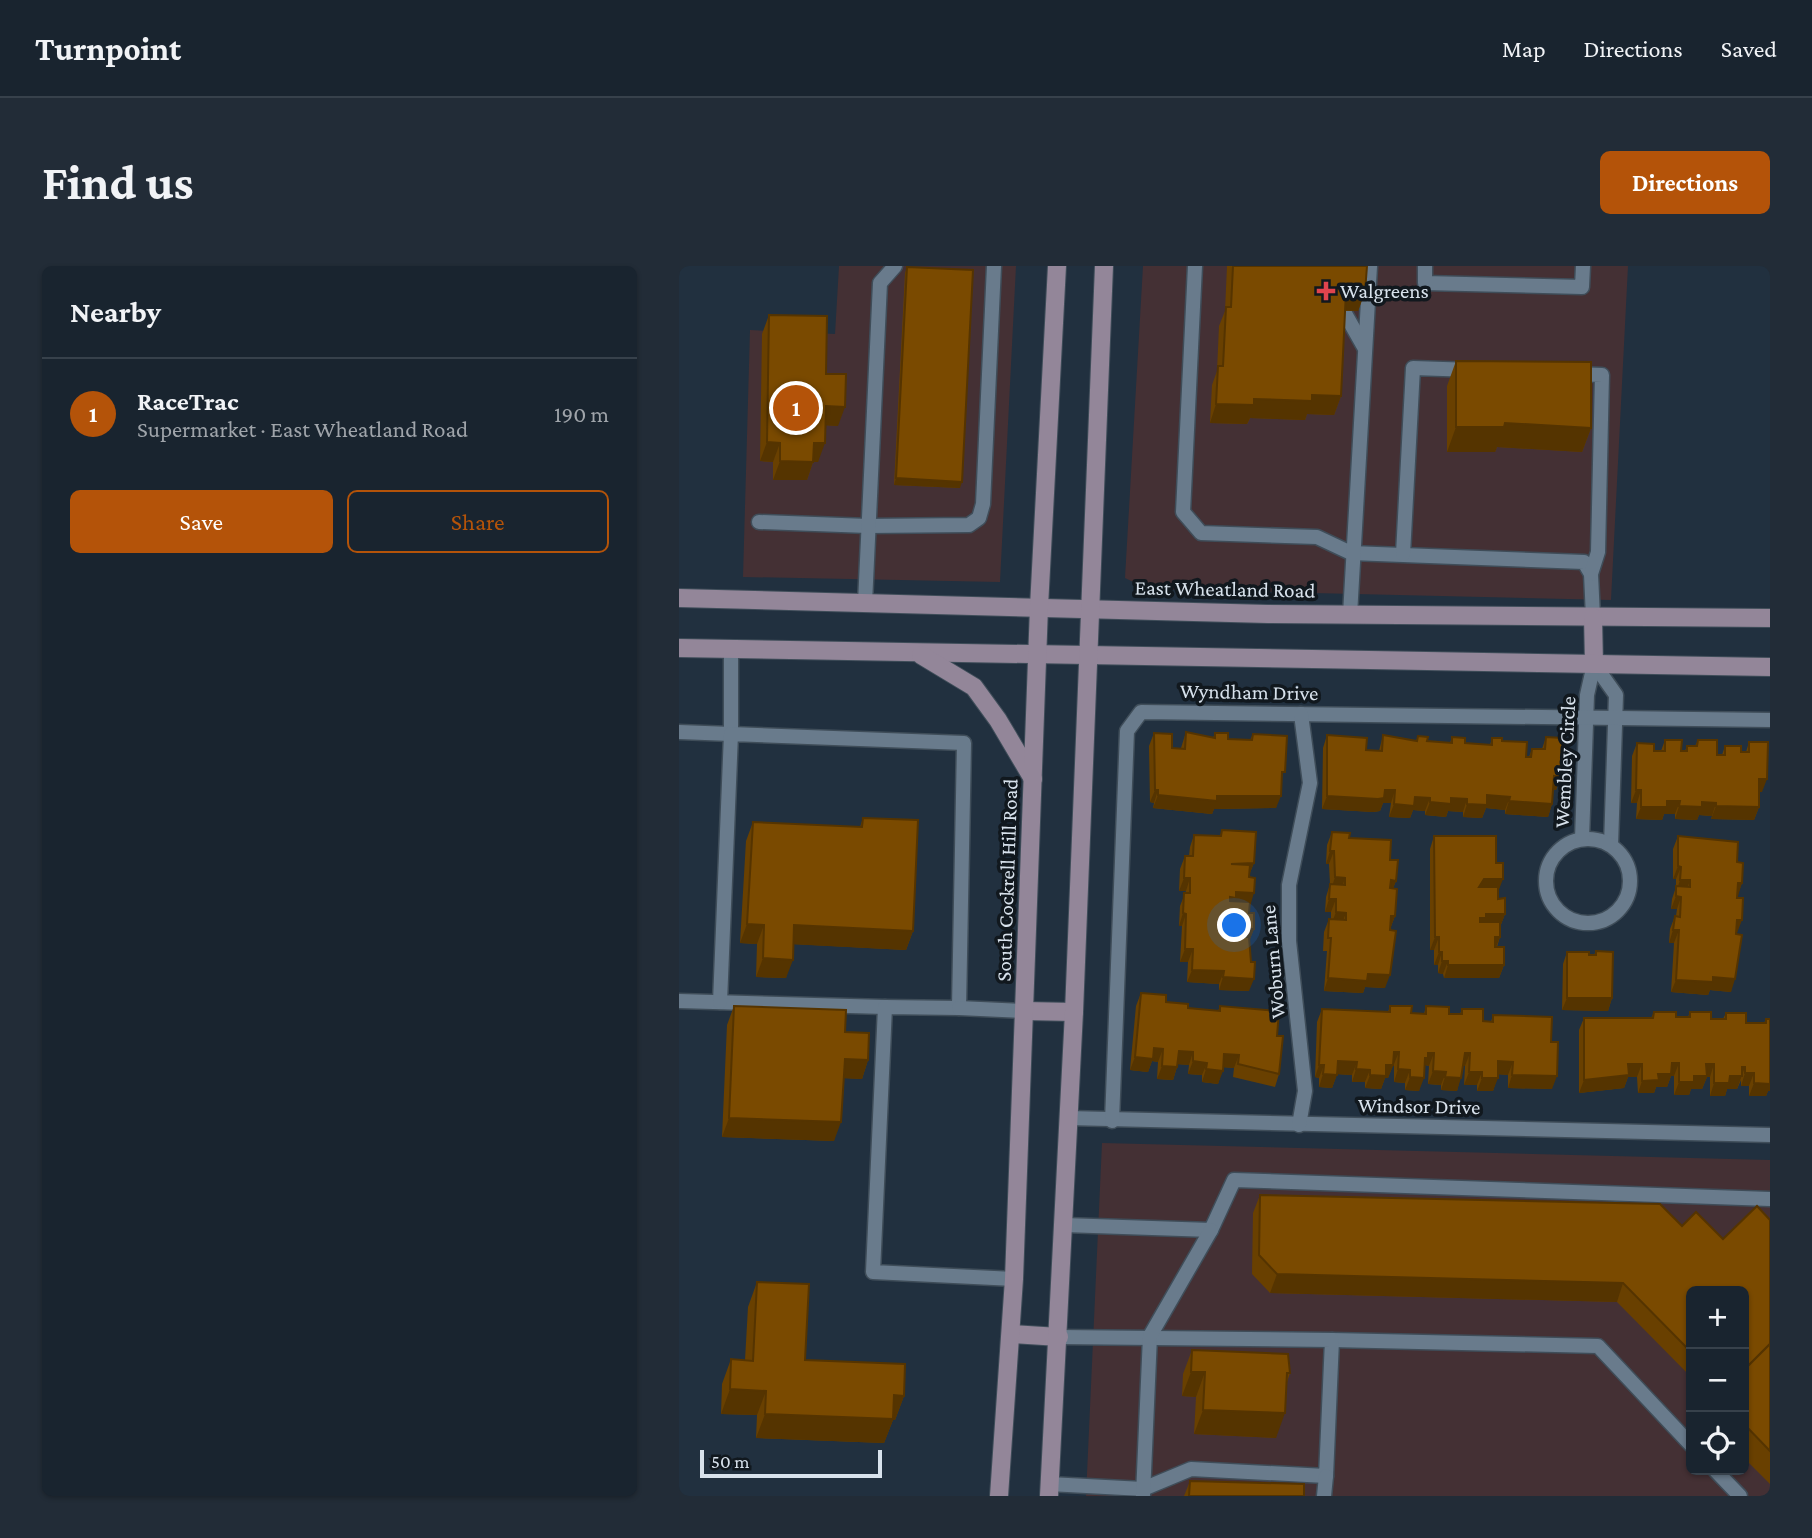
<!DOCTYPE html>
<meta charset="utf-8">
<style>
:root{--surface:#19242f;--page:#222c37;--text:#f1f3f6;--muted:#9fa4aa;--line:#37414b;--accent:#b45309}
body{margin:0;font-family:"Crimson Pro",serif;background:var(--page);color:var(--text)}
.controls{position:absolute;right:21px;bottom:21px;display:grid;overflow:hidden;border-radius:10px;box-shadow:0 2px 5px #0004}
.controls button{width:63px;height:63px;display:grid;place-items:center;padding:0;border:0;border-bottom:2px solid var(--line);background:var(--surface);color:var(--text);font:35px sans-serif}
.scale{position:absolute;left:21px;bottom:18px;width:182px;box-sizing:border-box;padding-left:7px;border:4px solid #d8e2ec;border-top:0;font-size:19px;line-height:24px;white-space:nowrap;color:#d8e2ec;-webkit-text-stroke:5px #11181e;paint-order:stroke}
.you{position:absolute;left:556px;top:660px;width:24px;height:24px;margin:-18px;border:5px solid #fff;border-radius:50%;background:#1a73e8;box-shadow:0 0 0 10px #1a73e833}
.badge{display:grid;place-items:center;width:46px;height:46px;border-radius:50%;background:var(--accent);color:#fff;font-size:23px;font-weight:700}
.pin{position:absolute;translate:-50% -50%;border:4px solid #fff;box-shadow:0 2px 7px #0006}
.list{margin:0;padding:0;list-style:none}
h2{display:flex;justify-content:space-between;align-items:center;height:91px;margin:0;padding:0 28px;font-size:30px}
h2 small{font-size:23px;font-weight:400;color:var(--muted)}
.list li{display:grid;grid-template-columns:46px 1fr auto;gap:21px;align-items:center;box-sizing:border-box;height:112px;padding:0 28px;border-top:2px solid var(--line)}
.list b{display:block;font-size:26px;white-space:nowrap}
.list p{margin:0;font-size:23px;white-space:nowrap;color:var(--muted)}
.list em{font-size:23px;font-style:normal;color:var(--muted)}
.actions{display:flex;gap:14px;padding:21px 28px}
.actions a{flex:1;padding:16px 0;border:2px solid var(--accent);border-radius:10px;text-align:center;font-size:24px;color:var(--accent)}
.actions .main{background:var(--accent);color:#fff}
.icon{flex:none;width:38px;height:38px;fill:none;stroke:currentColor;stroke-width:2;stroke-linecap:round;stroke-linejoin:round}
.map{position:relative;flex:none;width:1091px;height:1230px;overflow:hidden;border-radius:10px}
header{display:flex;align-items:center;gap:42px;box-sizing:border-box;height:98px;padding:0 35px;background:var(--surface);border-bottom:2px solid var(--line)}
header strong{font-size:33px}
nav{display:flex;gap:38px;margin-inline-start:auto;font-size:24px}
.intro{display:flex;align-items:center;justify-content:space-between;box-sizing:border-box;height:168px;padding:0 42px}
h1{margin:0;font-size:49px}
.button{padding:18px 32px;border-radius:10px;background:var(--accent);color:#fff;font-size:24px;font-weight:700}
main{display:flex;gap:42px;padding:0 42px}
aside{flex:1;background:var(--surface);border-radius:10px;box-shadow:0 2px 5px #0004}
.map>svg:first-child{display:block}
.commercial{fill:#443034;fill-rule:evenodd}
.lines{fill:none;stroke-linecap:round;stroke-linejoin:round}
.lane-casing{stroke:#3f4d59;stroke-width:17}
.secondary-casing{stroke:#3f4d59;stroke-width:20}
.lane{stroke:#697b8c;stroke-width:14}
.secondary{stroke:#938699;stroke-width:18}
.wall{fill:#694000}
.shaded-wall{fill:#553400}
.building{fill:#7a4a00;stroke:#553400;stroke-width:2}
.health-dot{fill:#e0444e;stroke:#11181e;stroke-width:2.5}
.labels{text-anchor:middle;stroke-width:7;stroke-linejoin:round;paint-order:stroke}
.poi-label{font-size:21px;fill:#d8e2ec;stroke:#11181e;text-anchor:start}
.street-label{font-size:21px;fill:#d8e2ec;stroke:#11181e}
</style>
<header>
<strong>Turnpoint</strong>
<nav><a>Map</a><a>Directions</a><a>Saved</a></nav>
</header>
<div class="intro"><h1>Find us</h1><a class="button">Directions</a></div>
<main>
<aside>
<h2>Nearby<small></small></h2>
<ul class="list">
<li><span class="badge">1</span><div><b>RaceTrac</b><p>Supermarket · East Wheatland Road</p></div><em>190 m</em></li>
</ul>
<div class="actions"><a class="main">Save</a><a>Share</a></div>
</aside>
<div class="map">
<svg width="1091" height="1230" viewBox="0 0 1091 1230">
<rect width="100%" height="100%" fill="#21303f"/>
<g class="commercial">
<polygon points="160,0 337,0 321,316 64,311 71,64 156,68"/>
<polygon points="464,0 949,0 932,334 469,323 446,312"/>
<path d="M423,877L1091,894V1230H407ZM1012,1025H1065V1204H1012Z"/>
</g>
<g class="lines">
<defs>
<g id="lane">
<polyline points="516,0 504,246 522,267 638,271 672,287 905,296 912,308 914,351"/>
<polyline points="746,0 746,17 903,21 904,0"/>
<polyline points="664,44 685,81"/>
<polyline points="895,108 923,109 919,286 912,308"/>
<polyline points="80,256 189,260 290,259 300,252 304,238 315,0"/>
<polyline points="724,288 734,102 794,104"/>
<polyline points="186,337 201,17 216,0"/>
<polyline points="671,349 691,0"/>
<polyline points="915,398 937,429 932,579"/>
<polyline points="0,466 52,468 52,383"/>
<circle cx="909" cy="615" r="42"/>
<polyline points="903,573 908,429 915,398"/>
<polyline points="0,735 206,741"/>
<polyline points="41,736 52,468 285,477 280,742 206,741 194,1006 335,1013"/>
<polyline points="280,742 346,745"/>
<polyline points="389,852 1091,869"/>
<polyline points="433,855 448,465 462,446 1091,454"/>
<polyline points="620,859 626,825 610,675 610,619 631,517 622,448"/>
<polyline points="385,959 532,964 555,914 1091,933"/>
<polyline points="653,1074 919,1080 1012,1179"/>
<polyline points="1036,1204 1061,1230"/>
<polyline points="370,1218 464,1223 512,1203 647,1210 653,1074 380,1071"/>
<polyline points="464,1229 471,1070 532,964"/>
<polyline points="645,1230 647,1210"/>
</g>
<g id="secondary">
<polyline points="0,332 589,348 1091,352"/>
<polyline points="914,351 915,398"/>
<polyline points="0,382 1091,401"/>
<polyline points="242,389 295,421 319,454 354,513"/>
<polyline points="346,745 395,746"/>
<polyline points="332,1068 380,1071"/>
<polyline points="320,1230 335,1013 360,341 378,0"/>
<polyline points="370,1230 395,746 425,0"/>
</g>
</defs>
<use href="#lane" class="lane-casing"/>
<use href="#secondary" class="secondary-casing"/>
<use href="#lane" class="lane"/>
<use href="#secondary" class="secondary"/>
</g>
<g class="wall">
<polygon points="548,0 688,0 686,26 679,45 666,45 662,130 655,149 628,148 626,154 571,152 568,158 531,157 533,119 538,105 540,60 546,45"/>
<polygon points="228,1 281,222 215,219 226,7"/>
<polygon points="90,49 147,108 159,160 146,159 139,196 134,196 128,214 94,214 94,196 81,195 83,68"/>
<polygon points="777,95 912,162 903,186 818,181 816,186 768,186 768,120"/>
<polygon points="507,466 534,472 536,467 549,473 571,474 574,468 603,517 597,542 535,543 533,548 474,542 475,537 471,536 470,480 475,467 493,482 502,482"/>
<polygon points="648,469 687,484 700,485 704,469 737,475 739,470 748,475 771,477 773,471 786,477 811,479 813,472 823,475 847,491 850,491 853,483 863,483 867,471 881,511 877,524 874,523 873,538 869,551 826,548 826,544 807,542 803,552 784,551 784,546 769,545 767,551 746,549 746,545 734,544 731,552 710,551 712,537 704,537 701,545 694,546 643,543 644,482"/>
<polygon points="986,474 1002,485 1006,485 1008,480 1016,480 1019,474 1038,489 1043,489 1046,480 1062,486 1067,486 1070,476 1083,526 1080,526 1080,541 1075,554 1032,553 1033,550 1020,549 1018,554 996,553 996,548 985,548 983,554 957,553 958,537 952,537 953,490 958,477 975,485 982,485"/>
<polygon points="184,552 234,665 227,684 114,678 107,712 77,711 78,678 61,677 67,575 74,556 181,561"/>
<polygon points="543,564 575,597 570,609 570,647 575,663 570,675 570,725 540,724 540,718 508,716 509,696 501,696 503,660 500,660 501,640 507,625 500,625 501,603 506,590 510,590 511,581 515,569 541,570"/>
<polygon points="653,566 670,572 711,594 717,615 714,622 716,650 711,663 706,722 686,721 684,727 645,725 648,685 644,685 645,666 650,653 652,654 652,646 646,646 647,631 651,618 650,598 647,598 648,579"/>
<polygon points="755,570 817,597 819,633 826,648 821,661 821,671 818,681 825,699 820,712 765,712 764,708 759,707 759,699 755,699 755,684 751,684 751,583"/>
<polygon points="999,570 1058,596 1063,617 1058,630 1058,667 1052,726 1031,724 1029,729 992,726 995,677 990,677 991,663 996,650 997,650 998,643 992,643 993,633 997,621 997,613 994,613 994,583"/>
<polygon points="917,685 933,732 929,745 883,744 884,698 888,686 915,689"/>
<polygon points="462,727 487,736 509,742 539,745 541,740 598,770 600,808 596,821 554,811 555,802 544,801 539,818 523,816 523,809 509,808 510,799 499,798 494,814 478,813 479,796 473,795 469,806 451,804 457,740"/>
<polygon points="55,740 166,766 189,794 183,813 165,812 155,875 43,871 48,759"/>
<polygon points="711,740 732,747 745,748 747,740 770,748 781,748 783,743 804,755 812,756 814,749 872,776 873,823 829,822 829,809 819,808 814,825 798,825 798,819 785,819 786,800 784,800 778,825 762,824 762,819 749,818 750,800 746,799 740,825 726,824 726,817 715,816 715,799 714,799 709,812 706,812 702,823 686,822 686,816 673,816 673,809 658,808 653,822 640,821 640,812 636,811 638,756 643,743 709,746"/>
<polygon points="975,746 997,751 1009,751 1011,746 1032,753 1044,753 1047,747 1067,757 1085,757 1087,753 1089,825 1087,830 1070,830 1070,820 1062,820 1062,814 1058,823 1048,823 1046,830 1031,830 1031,811 1028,811 1023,823 1012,823 1010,829 995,829 995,810 992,810 988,821 977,821 975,827 959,827 958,811 949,811 945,822 900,827 900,764 905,752 972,752"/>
<polygon points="581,929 1003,960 1044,973 1091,954 1091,1218 1065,1192 1065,1025 1012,1025 1012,1111 938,1036 591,1027 573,1008 574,947"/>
<polygon points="78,1016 126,1094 225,1130 216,1154 214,1154 205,1177 77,1172 78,1149 42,1148 43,1118 52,1093 66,1094 69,1041"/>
<polygon points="513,1084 611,1107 607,1119 597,1172 515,1168 517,1131 503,1130 504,1108"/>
<polygon points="511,1215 625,1230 505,1230"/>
</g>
<g class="shaded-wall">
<polygon points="667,25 686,26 679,45 660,44"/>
<polygon points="633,129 662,130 655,149 628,148 626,154 571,152 568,158 531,157 537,138 575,133"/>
<polygon points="147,140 166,141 159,160 140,159"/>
<polygon points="826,157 912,162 903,186 818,181 816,186 768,186 777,161"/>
<polygon points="88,176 101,177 94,196 81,195"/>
<polygon points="135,177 146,177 139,196 134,196 128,214 94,214 101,195"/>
<polygon points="217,212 283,216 281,222 215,219"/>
<polygon points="875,510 881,511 877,524 871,523"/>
<polygon points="1080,513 1088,513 1083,526 1076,526"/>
<polygon points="476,524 479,524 475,537 471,536"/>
<polygon points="706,524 716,524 712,537 704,537 701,545 694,546 643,543 648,530"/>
<polygon points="957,524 962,524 958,537 952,537"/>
<polygon points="479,529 538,530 602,530 597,542 535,543 533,548 474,542"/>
<polygon points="808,529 831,531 826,544 807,542 803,552 784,551 788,538"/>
<polygon points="736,531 751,532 746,545 734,544 731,552 710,551 715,538"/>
<polygon points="772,532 788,533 784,546 769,545 767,551 746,549 751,536"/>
<polygon points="830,535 873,538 869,551 826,548"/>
<polygon points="988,535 1001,535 996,548 985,548 983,554 957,553 962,541"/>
<polygon points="1023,536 1037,537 1033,550 1020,549 1018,554 996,553 1000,540"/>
<polygon points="1037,540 1080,541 1075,554 1032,553"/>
<polygon points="651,585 655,585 650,598 647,598"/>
<polygon points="575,597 570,609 552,598"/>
<polygon points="999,600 1002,601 997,613 994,613"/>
<polygon points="656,611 666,612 662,625 652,624"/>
<polygon points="505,612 511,612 507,625 500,625"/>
<polygon points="805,613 824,613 819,626 800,621"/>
<polygon points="712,614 717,615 712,628 707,627"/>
<polygon points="1001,614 1011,614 1007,627 997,627"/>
<polygon points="1059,617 1063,617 1059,630"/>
<polygon points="557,626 575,627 571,640 553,644 551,631"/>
<polygon points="997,630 1002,631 998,643 992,643"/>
<polygon points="650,633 657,633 652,646 646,646"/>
<polygon points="657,646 667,647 662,660 652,659"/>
<polygon points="504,647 507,648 503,660 500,660"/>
<polygon points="807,648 826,648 821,661 802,665 801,652"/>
<polygon points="712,650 716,650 711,663"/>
<polygon points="1058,654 1063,654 1058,667 1053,667"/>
<polygon points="68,658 85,659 78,678 61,677"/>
<polygon points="115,659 234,665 227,684 109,678"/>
<polygon points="556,662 575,663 570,676 545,678 549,665"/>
<polygon points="994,664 1000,664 995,677 990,677"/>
<polygon points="756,671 760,671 755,684 751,684"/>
<polygon points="816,671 821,671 816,684"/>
<polygon points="506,683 514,683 509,696 501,696"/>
<polygon points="760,686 763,686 759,699 755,699"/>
<polygon points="84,692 114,694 107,712 77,711"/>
<polygon points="763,695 769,695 764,708 759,707"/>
<polygon points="769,699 825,699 820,712 765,712"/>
<polygon points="513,704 545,705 540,718 508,716"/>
<polygon points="689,708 711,709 706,722 686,721 684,727 645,725 649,712"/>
<polygon points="544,711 575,713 570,725 540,724"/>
<polygon points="1034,711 1056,713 1052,726 1031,724 1029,729 992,726 997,714"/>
<polygon points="888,732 933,732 929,745 883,744"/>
<polygon points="475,782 484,783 479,796 473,795 469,806 451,804 456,791"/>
<polygon points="500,785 514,786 510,799 495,798"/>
<polygon points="715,786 720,786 709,812 706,812 702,823 686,822 691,809"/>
<polygon points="749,787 755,787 750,800 746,799 745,805 746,792"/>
<polygon points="786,787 791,787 786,800 781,800"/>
<polygon points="545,788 560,789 555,802 540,801"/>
<polygon points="166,793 189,794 183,813 159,812"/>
<polygon points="514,795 528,797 523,809 509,808"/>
<polygon points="659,795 678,796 673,809 654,808"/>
<polygon points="819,795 834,796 829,809 815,808"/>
<polygon points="993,797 1000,797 995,810 992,810 988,821 977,821 975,827 959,827 963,815 979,808"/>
<polygon points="949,798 963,798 958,811 949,811 945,822 900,827 905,814"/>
<polygon points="1027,798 1035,798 1031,811 1028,811 1023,823 1012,823 1010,829 995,829 1000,816"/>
<polygon points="640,799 645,799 640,812 636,811"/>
<polygon points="483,800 498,801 494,814 478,813"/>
<polygon points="1063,801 1066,801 1058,823 1048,823 1046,830 1031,830 1035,817 1051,810"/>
<polygon points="527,803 544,805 539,818 523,816"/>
<polygon points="677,803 691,804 686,816 673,816"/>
<polygon points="719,803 731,804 726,817 715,816"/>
<polygon points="754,805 767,806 762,819 749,818"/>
<polygon points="790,806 803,806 798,819 785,819"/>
<polygon points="1066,807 1075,807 1070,820 1062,820"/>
<polygon points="644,808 658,809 653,822 640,821"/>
<polygon points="833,809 878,810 873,823 829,822"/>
<polygon points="731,811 745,812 740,825 726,824"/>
<polygon points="766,811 782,812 778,825 762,824"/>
<polygon points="803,812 819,812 814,825 798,825"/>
<polygon points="1091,813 1091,825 1089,825 1087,830 1070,830 1075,817"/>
<polygon points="50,852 162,856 155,875 43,871"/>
<polygon points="598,1008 944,1017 938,1036 591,1027"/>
<polygon points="512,1106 526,1106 517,1131 503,1130"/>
<polygon points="51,1123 87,1125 78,1149 42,1148"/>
<polygon points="215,1129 225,1130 216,1154 214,1154 205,1177 77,1172 86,1148"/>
<polygon points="524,1144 606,1147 597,1172 515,1168"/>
</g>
<g class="building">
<polygon points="554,0 688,0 686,26 667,25 662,130 633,129 633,135 575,133 575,139 537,138 539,100 544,100 547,41 552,41"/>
<polygon points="228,1 294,4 283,216 217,212"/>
<polygon points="90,49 148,50 147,108 167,108 166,141 147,140 146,177 135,177 134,196 101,195 101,177 88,176"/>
<polygon points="777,95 912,96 912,162 826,157 825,161 777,161"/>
<polygon points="507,466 536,472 536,467 549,467 549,473 573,474 574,468 608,470 606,506 603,506 602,530 538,530 538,535 479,529 479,524 476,524 475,467 493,468 493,482 506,483"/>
<polygon points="648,469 688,472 687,484 703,485 704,469 738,475 739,470 749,471 748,475 773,477 773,471 786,472 786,477 813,479 813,472 823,472 823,475 848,476 847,491 852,491 853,483 866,483 867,471 884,472 881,511 875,510 873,538 830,535 831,531 808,529 808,539 788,538 788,533 772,532 772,538 751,536 751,532 736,531 735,540 715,538 716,524 706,524 705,532 699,533 648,530"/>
<polygon points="986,474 1003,474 1002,485 1008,485 1008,480 1018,480 1019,474 1038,474 1038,489 1046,489 1046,480 1062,480 1062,486 1070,486 1070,476 1089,476 1088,513 1080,513 1080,541 1037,540 1037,537 1023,536 1023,541 1000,540 1001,535 988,535 988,541 962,541 962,524 957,524 958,477 975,478 975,485 986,485"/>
<polygon points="184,552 239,554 234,665 115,659 114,694 84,692 85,659 68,658 74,556 183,561"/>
<polygon points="543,564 577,566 575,597 552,598 571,599 570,611 576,612 575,627 557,626 557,632 551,631 551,635 571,636 570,647 575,647 575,663 556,662 556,666 549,665 549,670 570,671 572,696 576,696 575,713 544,711 545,705 513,704 514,683 506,683 507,648 504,647 505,627 511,627 511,612 505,612 506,590 514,590 515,569 542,570"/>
<polygon points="653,566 671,567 670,572 712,574 711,594 719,594 717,615 712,614 711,622 718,623 716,650 712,650 711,664 717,665 711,709 689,708 688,715 649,712 652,672 649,672 650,653 667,654 667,647 657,646 657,633 650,633 651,618 666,619 666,612 656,611 655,585 651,585"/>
<polygon points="755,570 817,570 817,597 824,597 824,613 805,613 800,621 819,621 819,633 826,632 826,648 807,648 807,652 801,652 801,656 821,656 821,671 816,671 816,681 825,681 825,699 769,699 769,695 763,695 763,686 760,686 760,671 756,671"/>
<polygon points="999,570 1059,576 1058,596 1064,597 1063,617 1059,617 1058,632 1064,632 1063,654 1058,654 1057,668 1063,669 1056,713 1034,711 1034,716 997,714 1000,664 994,664 996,650 1001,651 1002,631 997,630 997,620 1011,621 1011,614 1001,614 1002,601 999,600"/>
<polygon points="917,685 934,686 933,732 888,732 888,686 910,686 910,689 917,689"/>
<polygon points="462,727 487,729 487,736 509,738 509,742 541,745 541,740 600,745 598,770 604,770 600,808 559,798 560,789 545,788 544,805 527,803 528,797 514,795 514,786 500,785 498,801 483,800 484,783 475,782 474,793 456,791"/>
<polygon points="55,740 167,744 166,766 190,767 189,794 166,793 162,856 50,852"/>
<polygon points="711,740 733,740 732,747 747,748 747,740 770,741 770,748 783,748 783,743 804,743 804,755 814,756 814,749 873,751 872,776 879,776 878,810 833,809 834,796 819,795 819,812 803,812 803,806 790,806 791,787 786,787 782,812 766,811 767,806 754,805 755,787 749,787 749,792 746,792 745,812 731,811 731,804 719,803 720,786 715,786 714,799 707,799 707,810 691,809 691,804 677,803 678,796 659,795 658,809 644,808 645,799 640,799 643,743 711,746"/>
<polygon points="975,746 997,746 997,751 1011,751 1011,746 1032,746 1032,753 1047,753 1047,747 1067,747 1067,757 1087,757 1087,753 1091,753 1091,818 1075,817 1075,807 1066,807 1066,801 1063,801 1063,810 1051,810 1050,817 1035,817 1035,798 1027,798 1028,810 1015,810 1015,816 1000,816 1000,797 993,797 992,808 979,808 980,814 963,815 963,798 949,798 950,809 905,814 905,752 974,752"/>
<polygon points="581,929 981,938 1003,960 1017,946 1044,973 1078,940 1091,954 1091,1078 1065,1104 1065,1025 1012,1025 1012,1086 944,1017 598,1008 580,989"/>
<polygon points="78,1016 130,1018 126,1094 226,1098 225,1130 215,1129 214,1153 86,1148 87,1125 51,1123 52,1093 74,1095"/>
<polygon points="1091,1078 1091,1185 1065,1158 1065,1104"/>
<polygon points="513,1084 609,1088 611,1107 608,1107 606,1147 524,1144 526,1106 512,1106"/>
<polygon points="511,1215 625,1218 625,1230 510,1230"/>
</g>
<path class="health-dot" d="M643.5 14.5h7v7h7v7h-7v7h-7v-7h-7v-7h7z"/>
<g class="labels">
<g class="poi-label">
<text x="661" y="32">Walgreens</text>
</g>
<g class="street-label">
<text transform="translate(546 323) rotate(1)" y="7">East Wheatland Road</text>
<text transform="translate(570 426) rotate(1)" y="7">Wyndham Drive</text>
<text transform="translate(886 496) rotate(-87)" y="7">Wembley Circle</text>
<text transform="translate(328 614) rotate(-88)" y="7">South Cockrell Hill Road</text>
<text transform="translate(594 696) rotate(-95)" y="7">Woburn Lane</text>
<text transform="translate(740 840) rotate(1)" y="7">Windsor Drive</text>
</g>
</g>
</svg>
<div class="controls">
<button>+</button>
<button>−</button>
<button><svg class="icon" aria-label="locate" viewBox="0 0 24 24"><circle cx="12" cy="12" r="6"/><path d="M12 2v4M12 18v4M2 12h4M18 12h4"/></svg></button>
</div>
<div class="scale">50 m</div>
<div class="you"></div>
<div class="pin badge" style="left:117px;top:142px">1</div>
</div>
</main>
